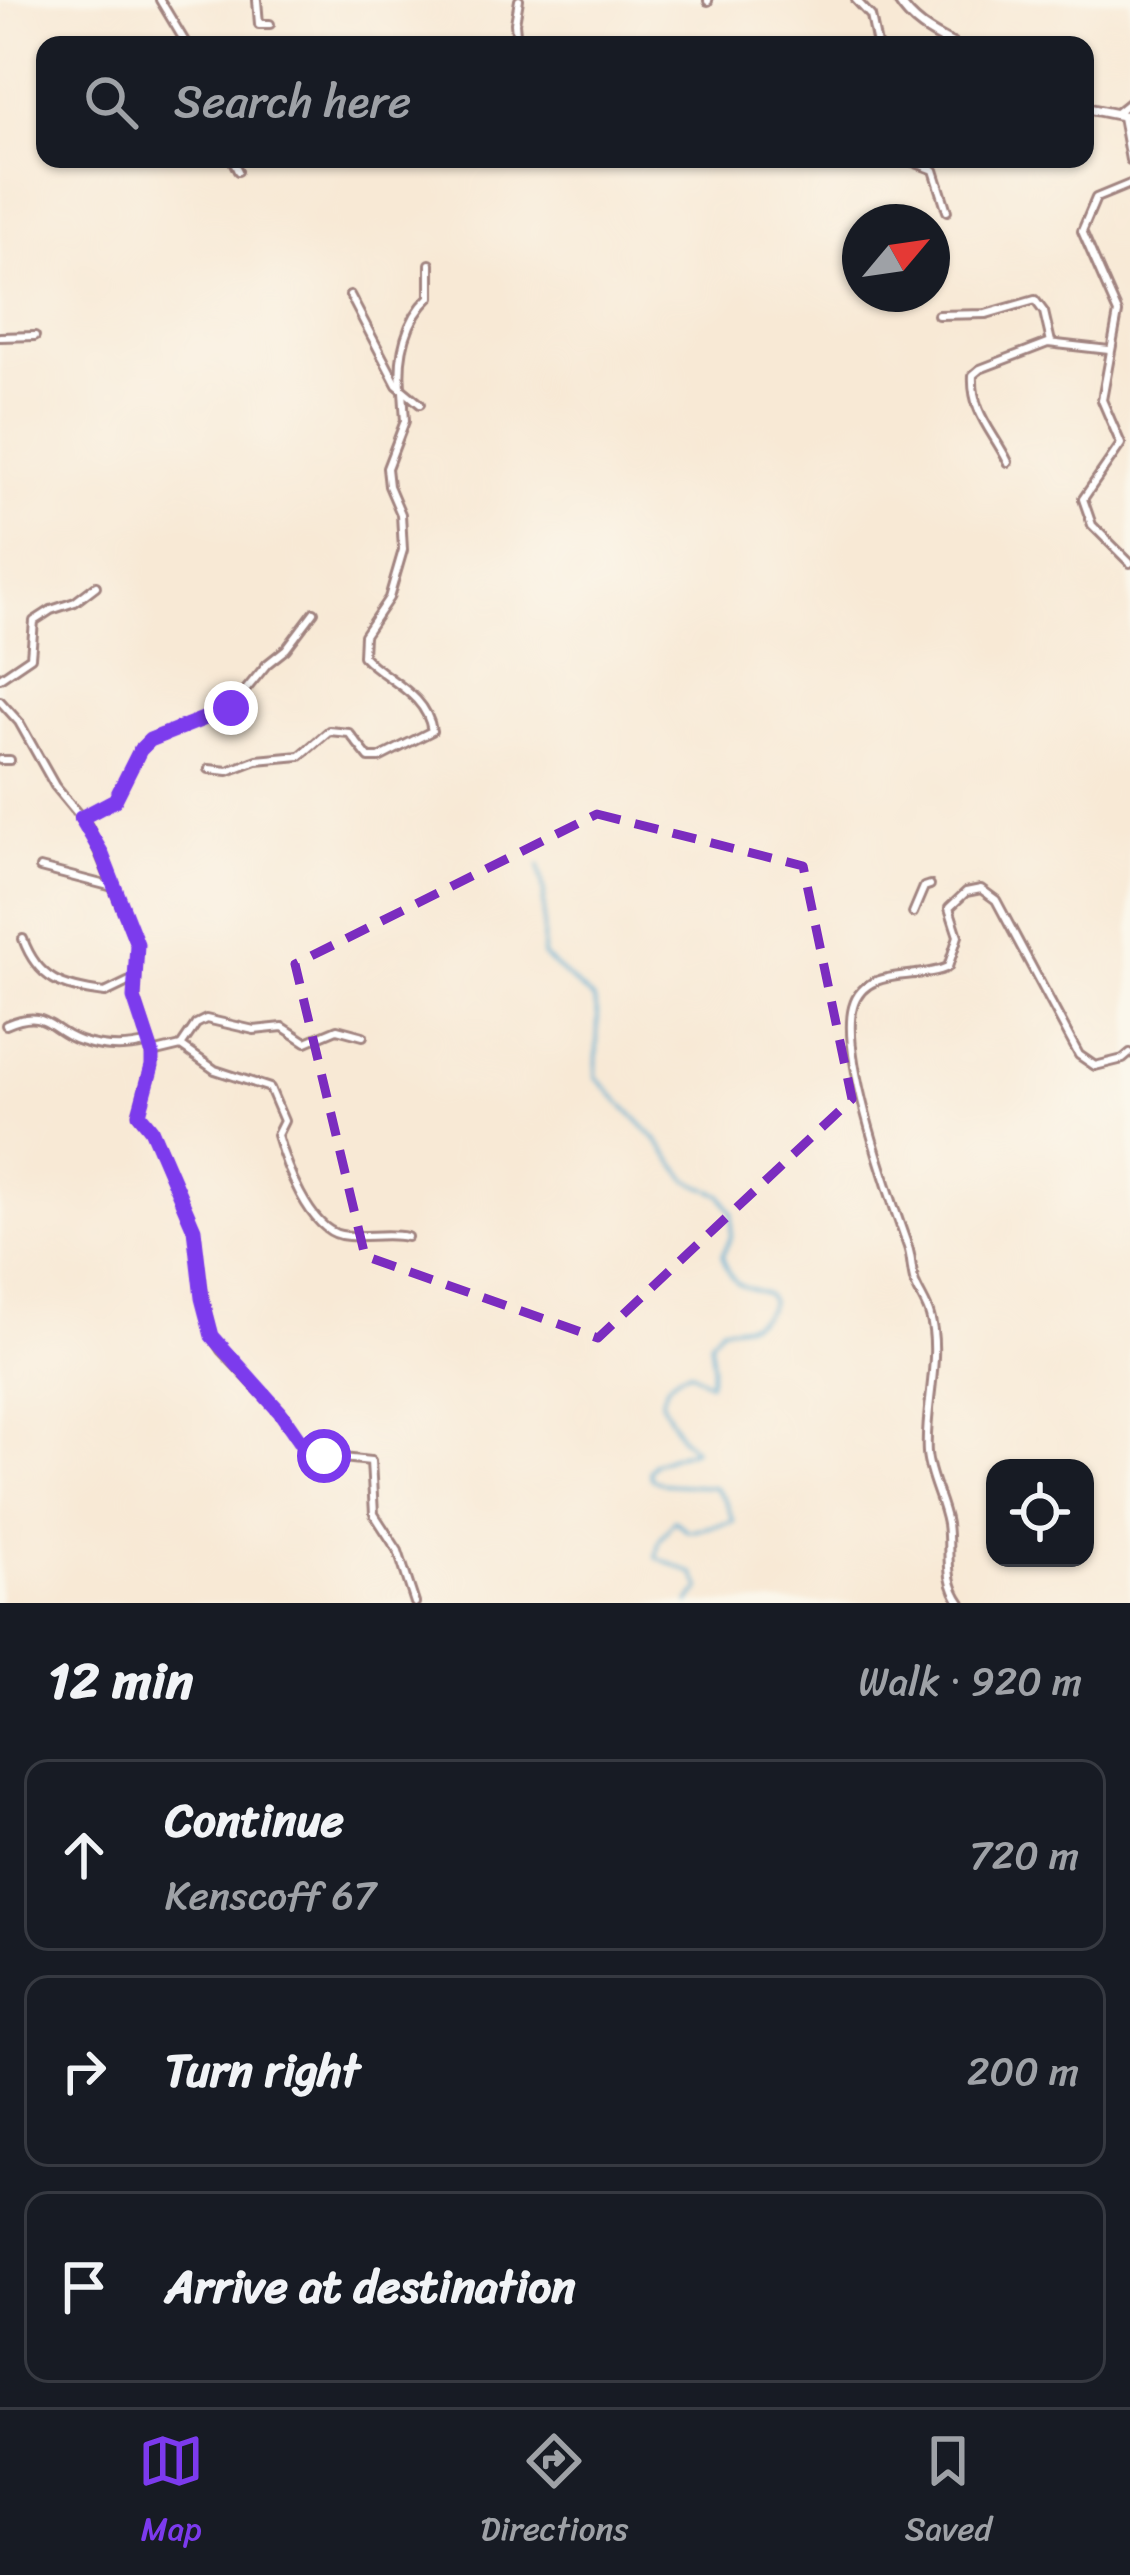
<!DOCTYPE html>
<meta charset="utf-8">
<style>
:root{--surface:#171b24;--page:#20242c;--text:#f1f3f6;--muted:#9ea1a6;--line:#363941;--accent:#7c3aed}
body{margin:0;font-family:Sriracha,sans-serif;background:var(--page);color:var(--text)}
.controls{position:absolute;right:36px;bottom:36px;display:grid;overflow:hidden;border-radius:24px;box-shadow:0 3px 9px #0004}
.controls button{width:108px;height:108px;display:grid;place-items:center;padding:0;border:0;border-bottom:3px solid var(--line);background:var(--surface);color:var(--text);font:60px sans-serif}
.compass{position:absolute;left:842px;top:204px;width:108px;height:108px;border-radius:50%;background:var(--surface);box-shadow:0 3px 9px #0004;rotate:61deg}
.stop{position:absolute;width:36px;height:36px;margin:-27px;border:9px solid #7c3aed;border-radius:50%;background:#fff}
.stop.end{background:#7c3aed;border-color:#fff;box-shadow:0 3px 12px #0008}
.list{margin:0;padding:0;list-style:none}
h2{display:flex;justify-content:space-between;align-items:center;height:156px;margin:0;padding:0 48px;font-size:51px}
h2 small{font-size:39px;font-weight:400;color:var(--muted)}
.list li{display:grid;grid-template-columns:78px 1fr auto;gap:36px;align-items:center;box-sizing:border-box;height:192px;margin:0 24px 24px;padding:0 24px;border:3px solid var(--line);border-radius:24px}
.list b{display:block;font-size:45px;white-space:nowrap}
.list p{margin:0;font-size:39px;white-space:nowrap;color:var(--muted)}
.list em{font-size:39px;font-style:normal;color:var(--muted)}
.icon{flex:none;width:66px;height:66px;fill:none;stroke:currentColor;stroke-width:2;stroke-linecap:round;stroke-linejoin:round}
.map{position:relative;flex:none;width:1130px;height:1603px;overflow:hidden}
.search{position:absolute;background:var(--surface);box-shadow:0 3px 9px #0004;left:36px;right:36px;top:36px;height:132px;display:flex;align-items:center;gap:30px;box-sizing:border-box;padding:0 42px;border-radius:24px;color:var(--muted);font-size:45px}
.sheet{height:804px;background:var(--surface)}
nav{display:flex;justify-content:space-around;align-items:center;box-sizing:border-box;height:168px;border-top:3px solid var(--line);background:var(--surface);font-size:33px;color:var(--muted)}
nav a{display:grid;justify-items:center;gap:6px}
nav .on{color:var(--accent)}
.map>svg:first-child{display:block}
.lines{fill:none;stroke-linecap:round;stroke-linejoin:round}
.stream{stroke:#53a9d0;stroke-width:3}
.minor-casing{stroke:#a18480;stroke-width:12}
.tertiary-casing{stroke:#a18480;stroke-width:14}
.minor{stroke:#fff;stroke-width:6}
.tertiary{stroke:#fff;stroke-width:8}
.route{stroke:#7c3aed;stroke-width:15}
.marked{fill:none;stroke:#7b2cbf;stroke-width:9;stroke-dasharray:24 15;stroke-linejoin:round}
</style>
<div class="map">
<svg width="1130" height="1603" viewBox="0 0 1130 1603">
<rect width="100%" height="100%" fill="#fbf7ec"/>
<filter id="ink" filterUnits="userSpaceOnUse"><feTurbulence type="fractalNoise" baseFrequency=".00833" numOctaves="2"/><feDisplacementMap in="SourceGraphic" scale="24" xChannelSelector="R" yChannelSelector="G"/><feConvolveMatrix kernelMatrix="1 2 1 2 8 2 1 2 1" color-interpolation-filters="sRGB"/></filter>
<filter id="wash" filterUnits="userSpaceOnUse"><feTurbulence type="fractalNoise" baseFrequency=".004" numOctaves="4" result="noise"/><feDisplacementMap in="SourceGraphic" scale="48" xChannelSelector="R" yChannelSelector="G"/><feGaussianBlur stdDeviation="2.7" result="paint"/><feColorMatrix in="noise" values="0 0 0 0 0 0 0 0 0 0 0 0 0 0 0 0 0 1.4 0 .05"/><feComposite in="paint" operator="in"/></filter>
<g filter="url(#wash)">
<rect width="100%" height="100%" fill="#f8e9d5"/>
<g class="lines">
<path class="stream" d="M539,865L544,893L543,956L594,1000L598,1016L596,1077L654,1137L688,1180L721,1195L732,1213L731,1237L722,1255C733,1288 738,1284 767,1294L771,1302C763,1324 744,1326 722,1327L710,1341L713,1365L709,1383L690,1371C673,1375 666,1384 661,1401L681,1438L694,1449L655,1463L649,1471L651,1478L664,1484L714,1487L725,1500L734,1522L688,1531L674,1520L659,1541L656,1557L694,1574L701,1589L689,1603"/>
</g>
</g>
<g filter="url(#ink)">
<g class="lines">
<defs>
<g id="minor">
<polyline points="160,0 187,45"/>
<polyline points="257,0 259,24 270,24"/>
<polyline points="708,0 708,1"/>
<polyline points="856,0 871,16 877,45"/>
<polyline points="517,45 515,23 519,0"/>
<polyline points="1115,114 1130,102"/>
<polyline points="1122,117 1130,160"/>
<polyline points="232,159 238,171"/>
<polyline points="905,159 934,170 947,211"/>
<polyline points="1130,184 1096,198 1082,231 1118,313 1102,400 1121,444 1083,499 1092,525 1130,563"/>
<polyline points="350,295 397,385 420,404"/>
<polyline points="938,315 986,314 1035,300 1044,312 1051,342"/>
<polyline points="0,337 35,336"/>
<path d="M401,388C398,355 406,319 430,297V264"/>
<path d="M1008,462C993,431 971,413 973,375L980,369L1048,343L1109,350"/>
<polyline points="0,678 31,657 34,621 51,610 75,602 96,586"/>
<polyline points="0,701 19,722 55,786 88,826 137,944 135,998 152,1053 152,1066 138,1114 151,1129 194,1229 203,1297 212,1336 221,1350 280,1412 300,1441 324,1456 371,1461 374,1514 398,1551 415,1603"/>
<polyline points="0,760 10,760"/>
<path d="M209,769L228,771L257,760L300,756L329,731L349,733L369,758H379L432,731C426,692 386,681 363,656L364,635L389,598L403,550L401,514L389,486L387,468L405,421L403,391"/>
<polyline points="81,818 115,800 140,750 150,740 231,708 267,664 286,649 314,612"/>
<polyline points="40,868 113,887"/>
<polyline points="913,913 924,887 930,885"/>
<path d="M23,939C38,980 63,988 105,993L134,979"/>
<path d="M6,1025C48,1007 49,1031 80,1041C102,1048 127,1049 149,1043"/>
<polyline points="181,1046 196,1024 206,1019 254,1030 283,1027 306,1042 337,1029 363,1036"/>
<path d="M152,1053L181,1046L215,1070L270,1088L284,1121L277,1135C285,1163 309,1229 341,1235C363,1239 385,1232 407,1237"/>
<path d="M961,1603C943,1579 951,1552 947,1524C943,1500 929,1477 927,1453C924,1410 942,1356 930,1316C927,1304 919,1294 915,1283C911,1271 912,1258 908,1247C890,1197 840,1056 853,1007C864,965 919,981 948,967L958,936L949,908L966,892L981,889L996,900L1079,1055L1095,1066L1123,1059L1130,1053"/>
</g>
<g id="tertiary">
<path d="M898,0C912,23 931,33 954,45"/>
<polyline points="1085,108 1130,117"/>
</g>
</defs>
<use href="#minor" class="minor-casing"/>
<use href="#tertiary" class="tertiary-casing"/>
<use href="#minor" class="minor"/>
<use href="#tertiary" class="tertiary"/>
</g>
</g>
<g class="lines" filter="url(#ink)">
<polyline class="route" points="231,708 150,740 140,750 115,800 81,818 101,852 137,944 134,998 152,1052 152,1066 139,1114 151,1129 194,1229 202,1298 212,1336 280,1412 300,1441 324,1456"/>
</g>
<path class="marked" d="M597,814L803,866L852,1099L598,1338L365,1256L295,964Z"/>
</svg>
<div class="controls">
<button><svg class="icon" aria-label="locate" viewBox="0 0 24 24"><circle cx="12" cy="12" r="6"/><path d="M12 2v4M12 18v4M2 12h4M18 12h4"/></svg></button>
</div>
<svg class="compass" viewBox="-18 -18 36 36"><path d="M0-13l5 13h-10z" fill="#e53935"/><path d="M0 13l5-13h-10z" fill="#9ea1a6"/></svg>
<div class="stop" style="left:324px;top:1456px"></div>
<div class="stop end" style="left:231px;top:708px"></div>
<div class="search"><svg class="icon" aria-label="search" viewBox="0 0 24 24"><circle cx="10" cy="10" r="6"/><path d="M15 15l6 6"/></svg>Search here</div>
</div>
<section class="sheet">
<h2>12 min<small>Walk · 920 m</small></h2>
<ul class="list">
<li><svg class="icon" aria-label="ahead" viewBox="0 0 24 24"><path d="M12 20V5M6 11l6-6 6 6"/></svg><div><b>Continue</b><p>Kenscoff 67</p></div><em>720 m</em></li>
<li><svg class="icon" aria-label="right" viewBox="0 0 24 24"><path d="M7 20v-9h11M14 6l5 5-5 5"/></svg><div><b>Turn right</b></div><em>200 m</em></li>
<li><svg class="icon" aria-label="arrive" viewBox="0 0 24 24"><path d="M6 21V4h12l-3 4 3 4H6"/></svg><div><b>Arrive at destination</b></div></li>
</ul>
</section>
<nav>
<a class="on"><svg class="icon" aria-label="map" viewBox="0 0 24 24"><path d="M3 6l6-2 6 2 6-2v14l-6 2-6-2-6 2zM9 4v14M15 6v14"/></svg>Map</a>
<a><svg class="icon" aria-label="directions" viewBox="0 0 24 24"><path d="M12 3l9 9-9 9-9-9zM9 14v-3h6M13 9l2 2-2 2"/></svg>Directions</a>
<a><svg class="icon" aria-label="saved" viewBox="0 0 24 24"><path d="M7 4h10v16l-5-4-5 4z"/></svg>Saved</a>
</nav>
